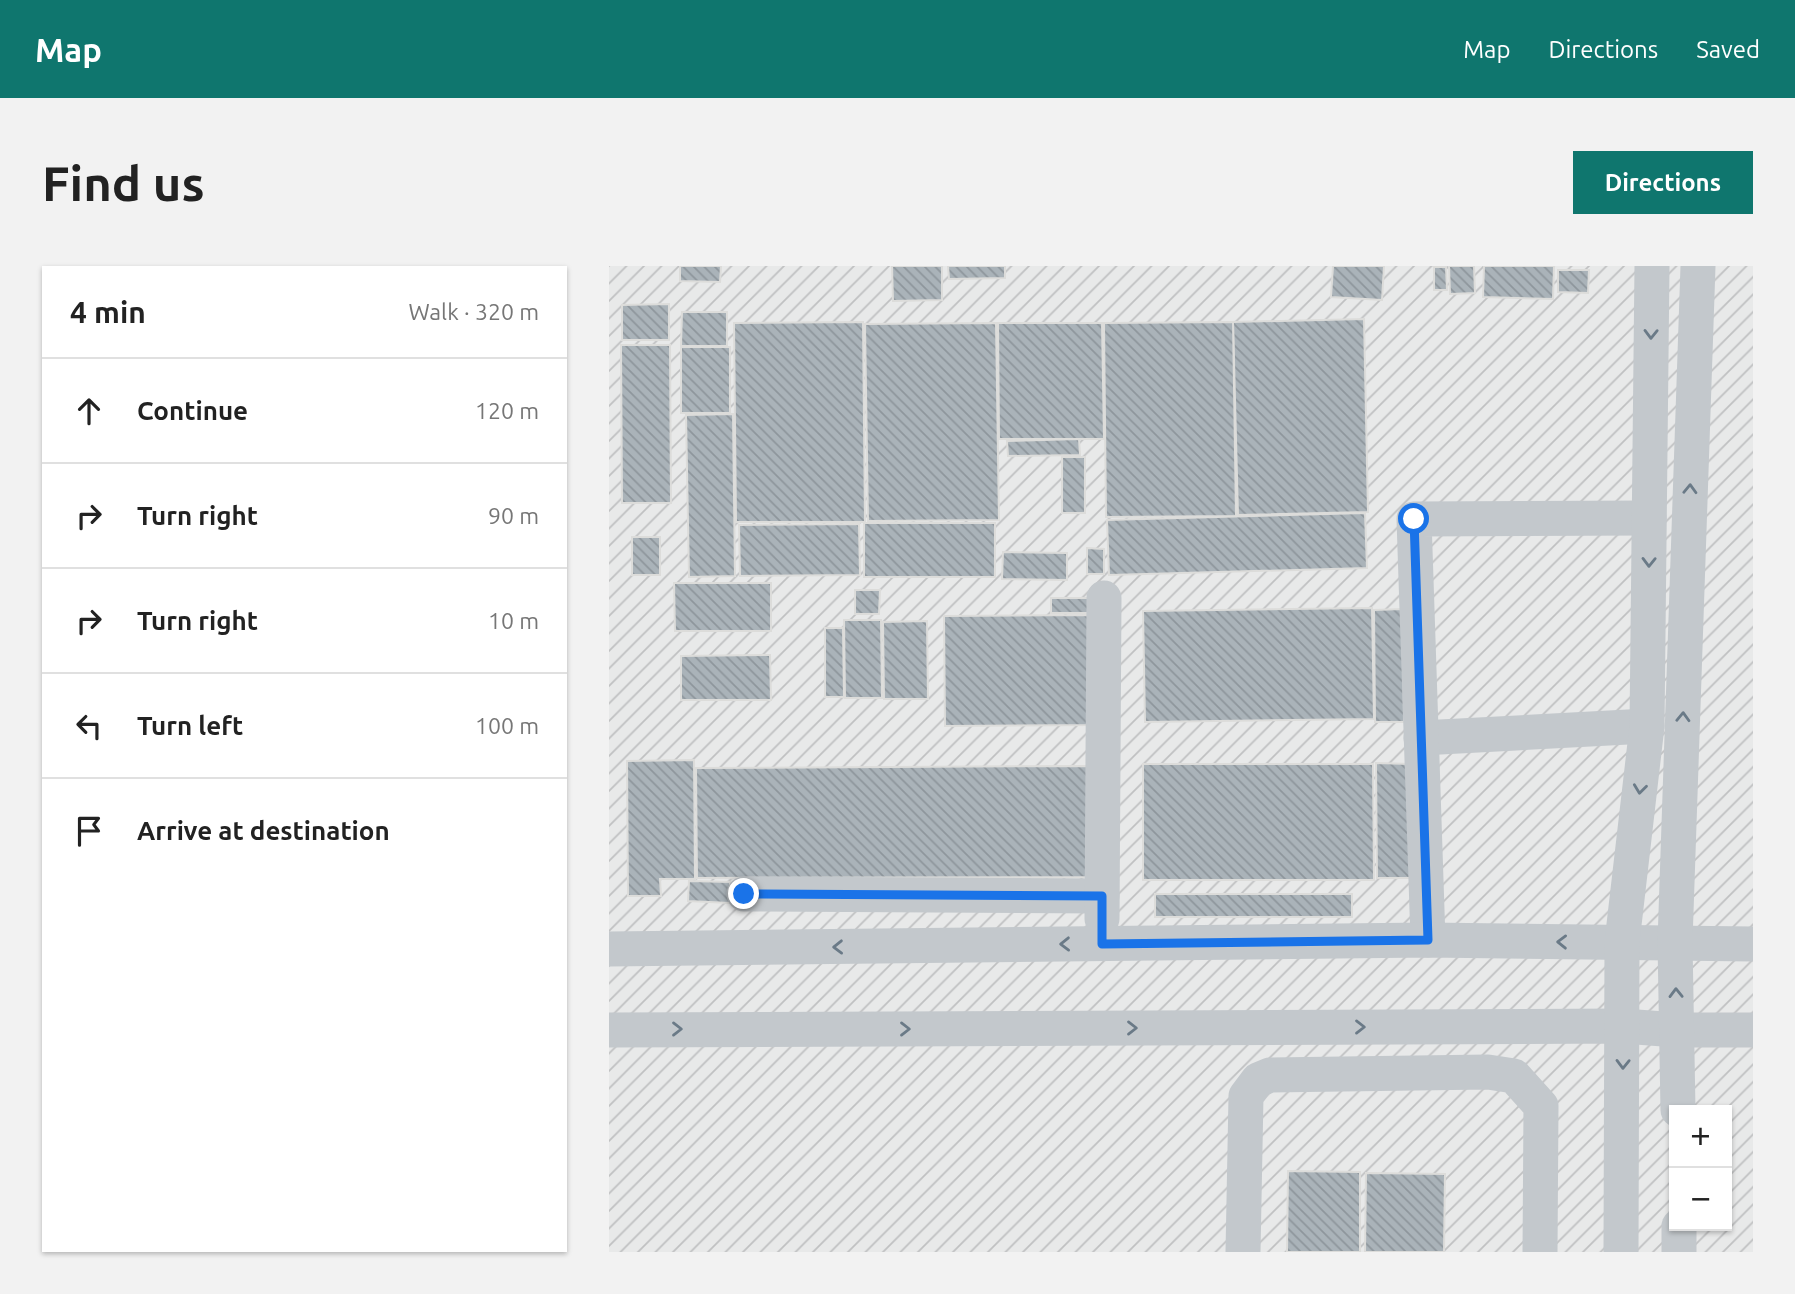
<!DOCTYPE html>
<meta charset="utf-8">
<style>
:root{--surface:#fff;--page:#f2f2f2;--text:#222;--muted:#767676;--line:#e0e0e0;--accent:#0f766e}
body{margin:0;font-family:Ubuntu,sans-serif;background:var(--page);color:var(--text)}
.controls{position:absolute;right:21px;bottom:21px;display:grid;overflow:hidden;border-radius:0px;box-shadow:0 2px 5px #0004}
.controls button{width:63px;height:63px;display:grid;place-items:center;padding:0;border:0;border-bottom:2px solid var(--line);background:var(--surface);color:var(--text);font:35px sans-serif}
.stop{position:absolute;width:21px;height:21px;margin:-16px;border:5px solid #1a73e8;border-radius:50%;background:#fff}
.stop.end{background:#1a73e8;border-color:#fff;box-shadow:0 2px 7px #0008}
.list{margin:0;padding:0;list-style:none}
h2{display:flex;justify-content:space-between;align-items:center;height:91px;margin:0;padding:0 28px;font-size:30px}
h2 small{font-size:23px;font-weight:400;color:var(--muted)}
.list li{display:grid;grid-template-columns:46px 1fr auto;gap:21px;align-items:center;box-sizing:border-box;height:105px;padding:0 28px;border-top:2px solid var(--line)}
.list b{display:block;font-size:26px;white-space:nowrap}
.list em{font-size:23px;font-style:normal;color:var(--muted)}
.icon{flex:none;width:38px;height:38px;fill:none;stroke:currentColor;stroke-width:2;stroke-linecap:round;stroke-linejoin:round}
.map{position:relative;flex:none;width:1144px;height:986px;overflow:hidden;border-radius:0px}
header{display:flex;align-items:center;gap:42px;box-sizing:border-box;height:98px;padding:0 35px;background:var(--accent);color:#fff}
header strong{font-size:33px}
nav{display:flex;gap:38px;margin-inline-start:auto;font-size:24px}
.intro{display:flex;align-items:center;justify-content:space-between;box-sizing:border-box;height:168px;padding:0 42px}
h1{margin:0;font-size:49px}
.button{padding:18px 32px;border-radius:0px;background:var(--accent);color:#fff;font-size:24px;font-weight:700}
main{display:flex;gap:42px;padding:0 42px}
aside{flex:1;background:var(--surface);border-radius:0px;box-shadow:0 2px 5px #0004}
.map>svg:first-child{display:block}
.industrial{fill:url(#industrial-furrows);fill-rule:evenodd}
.building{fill:url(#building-back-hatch);stroke:#dcdcda;stroke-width:2}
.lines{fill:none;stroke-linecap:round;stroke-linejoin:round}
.minor{stroke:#c3c8cc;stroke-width:35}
.oneway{stroke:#6a7a87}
.route{stroke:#1a73e8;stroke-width:9}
</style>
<header>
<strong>Map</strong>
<nav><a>Map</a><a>Directions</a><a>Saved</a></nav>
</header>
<div class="intro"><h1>Find us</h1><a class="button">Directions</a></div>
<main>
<aside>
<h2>4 min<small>Walk · 320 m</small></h2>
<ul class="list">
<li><svg class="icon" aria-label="ahead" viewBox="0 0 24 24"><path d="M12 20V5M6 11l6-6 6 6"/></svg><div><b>Continue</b></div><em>120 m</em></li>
<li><svg class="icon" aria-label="right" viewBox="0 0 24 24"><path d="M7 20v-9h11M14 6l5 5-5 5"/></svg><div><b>Turn right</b></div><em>90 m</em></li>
<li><svg class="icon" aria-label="right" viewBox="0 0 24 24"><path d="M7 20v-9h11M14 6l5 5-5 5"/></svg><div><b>Turn right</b></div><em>10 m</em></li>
<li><svg class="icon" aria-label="left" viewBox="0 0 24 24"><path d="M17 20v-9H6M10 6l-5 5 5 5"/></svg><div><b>Turn left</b></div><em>100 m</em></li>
<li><svg class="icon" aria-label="arrive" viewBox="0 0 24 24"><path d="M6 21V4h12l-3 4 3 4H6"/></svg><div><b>Arrive at destination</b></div></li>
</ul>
</aside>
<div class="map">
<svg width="1144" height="986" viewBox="0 0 1144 986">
<defs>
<pattern id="industrial-furrows" width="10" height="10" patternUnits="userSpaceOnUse" patternTransform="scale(1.75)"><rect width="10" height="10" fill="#e8e9e9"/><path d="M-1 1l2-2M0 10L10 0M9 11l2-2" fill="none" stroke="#c0c1c2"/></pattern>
<pattern id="building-back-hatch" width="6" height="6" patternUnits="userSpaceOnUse" patternTransform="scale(1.75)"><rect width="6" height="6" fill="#aab3b9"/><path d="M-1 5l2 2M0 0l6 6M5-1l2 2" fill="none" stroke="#8e969c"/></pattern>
</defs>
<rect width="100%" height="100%" fill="#fafaf8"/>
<path class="industrial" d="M0,0H1144V986H0ZM1065,844H1118V960H1065Z"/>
<g class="building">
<polygon points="71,0 112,0 111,16 71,15"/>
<polygon points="283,0 333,0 333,34 284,35"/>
<polygon points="339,0 396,0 396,12 340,13"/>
<polygon points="724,0 775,0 773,34 722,31"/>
<polygon points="840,0 865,0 866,27 841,28"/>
<polygon points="875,0 945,0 944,33 874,31"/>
<polygon points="825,1 837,1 838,24 825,24"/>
<polygon points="949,4 980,4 979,27 949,26"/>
<polygon points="60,38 60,74 13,74 13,39"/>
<polygon points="73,46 118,46 118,80 72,80"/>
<polygon points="755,53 759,246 629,249 624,56"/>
<polygon points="254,56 256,256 127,256 125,57"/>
<polygon points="624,56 627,250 497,251 495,57"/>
<polygon points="387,57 390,254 259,255 256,58"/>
<polygon points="389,57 493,57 495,173 390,173"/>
<polygon points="12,79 61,79 62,237 13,237"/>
<rect x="72" y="81" width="49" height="66"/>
<polygon points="124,148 126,310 80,311 77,149"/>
<polygon points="470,173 471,189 399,190 398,175"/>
<rect x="453" y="191" width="23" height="56"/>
<polygon points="756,247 758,302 500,309 498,254"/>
<rect x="255" y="257" width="131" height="54"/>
<polygon points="250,258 251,309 131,310 130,259"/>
<rect x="23" y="271" width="28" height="38"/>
<polygon points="478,282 495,283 495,308 478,308"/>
<polygon points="394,286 458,287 458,314 393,313"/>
<polygon points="65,317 162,317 162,365 66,365"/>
<polygon points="246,324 271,324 270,348 246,348"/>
<rect x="442" y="332" width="39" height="15"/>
<polygon points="763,342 765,453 536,456 534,345"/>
<polygon points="794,343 795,456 766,456 765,344"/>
<polygon points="484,349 485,459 336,460 335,350"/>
<polygon points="235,354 272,354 273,432 236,432"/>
<polygon points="318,355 319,433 275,433 274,356"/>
<polygon points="216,362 234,362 235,431 216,431"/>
<polygon points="161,389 162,434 72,434 72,390"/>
<polygon points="85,494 86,613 51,613 52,630 19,630 18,495"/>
<polygon points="767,497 801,498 802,612 768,612"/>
<polygon points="534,498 764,498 765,614 534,614"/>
<polygon points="478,500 479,611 88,612 87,502"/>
<polygon points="80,615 121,616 121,637 79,635"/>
<rect x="546" y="628" width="197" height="23"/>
<polygon points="679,905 751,906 751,986 678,986"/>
<polygon points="757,907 836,908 835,986 756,986"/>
</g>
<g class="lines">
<g class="minor">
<polyline points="812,472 1038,460"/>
<polyline points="135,628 493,630"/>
<polyline points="493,653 495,332"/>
<polyline points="819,674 805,253 1040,252"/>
<polyline points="0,683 819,674 1144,678"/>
<polyline points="0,764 1014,760 1068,764 1144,764"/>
<polyline points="1069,844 1066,676 1089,0"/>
<polyline points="1070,960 1070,986"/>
<polyline points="634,986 637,830 649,814 661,809 879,806 905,810 932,840 931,986"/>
<polyline points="1012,986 1013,676 1038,460 1043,0"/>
</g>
</g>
<defs><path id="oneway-chevron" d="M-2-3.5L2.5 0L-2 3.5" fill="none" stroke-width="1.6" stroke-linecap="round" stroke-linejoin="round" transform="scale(1.75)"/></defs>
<g class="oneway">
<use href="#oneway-chevron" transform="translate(1042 68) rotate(91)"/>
<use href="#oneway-chevron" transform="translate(1081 223) rotate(-88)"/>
<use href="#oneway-chevron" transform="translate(1040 296) rotate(91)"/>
<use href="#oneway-chevron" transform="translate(1074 451) rotate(-88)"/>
<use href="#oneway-chevron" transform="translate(1031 523) rotate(97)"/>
<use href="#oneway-chevron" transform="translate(953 676) rotate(-179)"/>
<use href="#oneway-chevron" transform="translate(456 678) rotate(179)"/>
<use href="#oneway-chevron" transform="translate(229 681) rotate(179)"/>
<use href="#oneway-chevron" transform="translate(1067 727) rotate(-91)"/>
<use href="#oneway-chevron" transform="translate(751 761)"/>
<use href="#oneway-chevron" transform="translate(523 762)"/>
<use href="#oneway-chevron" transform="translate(68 763)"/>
<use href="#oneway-chevron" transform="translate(296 763)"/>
<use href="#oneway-chevron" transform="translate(1014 798) rotate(91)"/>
</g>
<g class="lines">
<polyline class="route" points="135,628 493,630 493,678 819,674 805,253"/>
</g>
</svg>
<div class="controls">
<button>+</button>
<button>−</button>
</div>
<div class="stop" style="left:805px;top:253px"></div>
<div class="stop end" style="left:135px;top:628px"></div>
</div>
</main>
